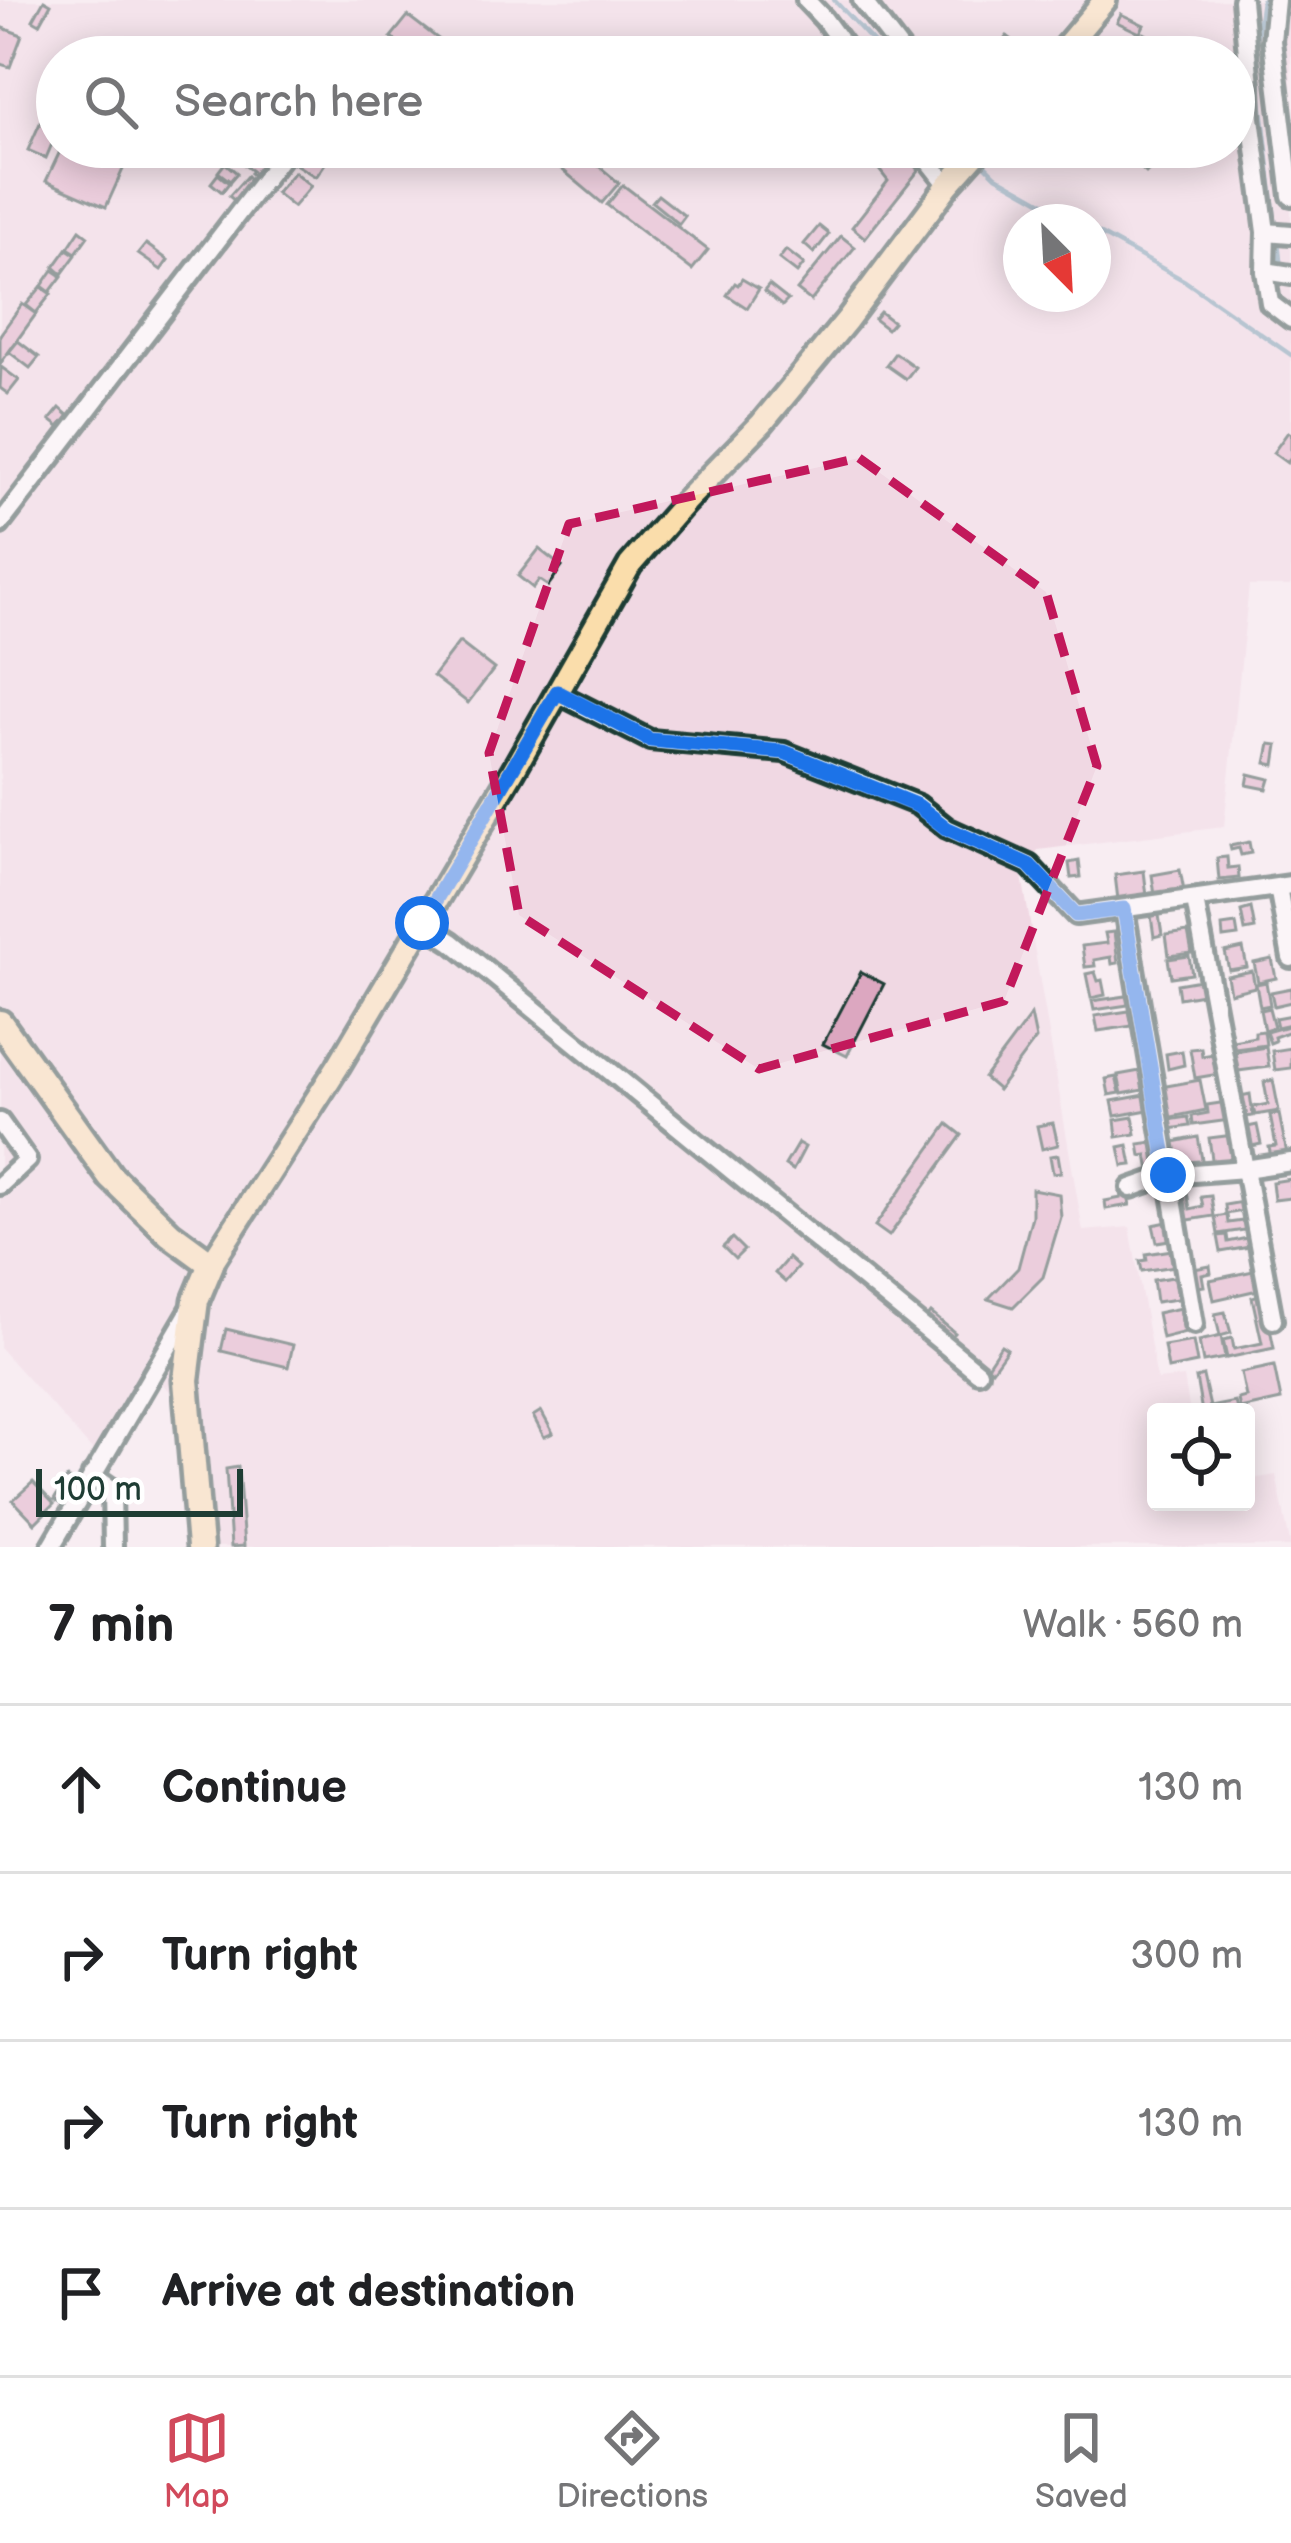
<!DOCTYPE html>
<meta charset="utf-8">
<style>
:root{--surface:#fff;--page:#f6f6f6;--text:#202124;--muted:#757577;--line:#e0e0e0;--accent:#d1495b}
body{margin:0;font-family:"Balsamiq Sans",sans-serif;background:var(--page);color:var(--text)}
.controls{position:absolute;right:36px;bottom:36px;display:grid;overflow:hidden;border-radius:12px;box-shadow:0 6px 30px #0003}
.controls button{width:108px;height:108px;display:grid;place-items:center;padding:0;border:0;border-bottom:3px solid var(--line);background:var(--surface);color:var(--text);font:60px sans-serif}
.compass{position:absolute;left:1003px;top:204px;width:108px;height:108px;border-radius:50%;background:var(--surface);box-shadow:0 6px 30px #0003;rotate:156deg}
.scale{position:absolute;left:36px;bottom:30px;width:207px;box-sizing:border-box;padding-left:12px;border:6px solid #1f3d34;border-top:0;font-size:33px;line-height:42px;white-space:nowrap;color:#1f3d34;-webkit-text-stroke:9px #fff;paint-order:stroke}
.stop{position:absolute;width:36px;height:36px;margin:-27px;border:9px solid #1a73e8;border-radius:50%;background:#fff}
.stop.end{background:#1a73e8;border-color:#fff;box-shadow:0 3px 12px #0008}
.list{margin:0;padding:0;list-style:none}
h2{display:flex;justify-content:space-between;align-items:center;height:156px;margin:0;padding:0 48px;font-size:51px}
h2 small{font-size:39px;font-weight:400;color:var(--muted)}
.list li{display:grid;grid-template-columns:78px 1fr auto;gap:36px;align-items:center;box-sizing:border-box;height:168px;padding:0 48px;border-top:3px solid var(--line)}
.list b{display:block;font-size:45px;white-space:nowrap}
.list em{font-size:39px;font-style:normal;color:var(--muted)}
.icon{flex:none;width:66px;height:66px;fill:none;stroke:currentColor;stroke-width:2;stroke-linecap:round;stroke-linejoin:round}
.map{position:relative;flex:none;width:1291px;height:1547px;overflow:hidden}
.search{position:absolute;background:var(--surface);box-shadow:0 6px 30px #0003;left:36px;right:36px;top:36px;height:132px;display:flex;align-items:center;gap:30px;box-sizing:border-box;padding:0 42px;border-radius:66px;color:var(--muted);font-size:45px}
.sheet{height:828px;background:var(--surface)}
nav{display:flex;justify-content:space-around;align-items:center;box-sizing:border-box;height:168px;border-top:3px solid var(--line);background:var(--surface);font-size:33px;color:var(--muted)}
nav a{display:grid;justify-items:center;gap:6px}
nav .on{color:var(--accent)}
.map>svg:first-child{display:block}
.built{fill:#f0d8e3;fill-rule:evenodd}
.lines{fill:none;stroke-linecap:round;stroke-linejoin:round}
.stream{stroke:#6794a8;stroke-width:4.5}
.building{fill:#dca7c0;stroke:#1f3d34;stroke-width:3}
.minor-casing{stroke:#1f3d34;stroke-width:26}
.major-casing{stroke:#1f3d34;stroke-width:30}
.highway-casing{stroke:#1f3d34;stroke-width:33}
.minor{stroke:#fff;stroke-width:16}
.major{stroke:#faddab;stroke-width:21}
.highway{stroke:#faddab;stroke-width:24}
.route{stroke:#1a73e8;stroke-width:15}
.marked{fill:none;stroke:#c2185b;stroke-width:9;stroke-dasharray:24 15;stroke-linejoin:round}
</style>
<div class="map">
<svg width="1291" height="1547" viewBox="0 0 1291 1547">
<rect width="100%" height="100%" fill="#f8edf2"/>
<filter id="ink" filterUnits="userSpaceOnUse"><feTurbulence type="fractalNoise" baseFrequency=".00833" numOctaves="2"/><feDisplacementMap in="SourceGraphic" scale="24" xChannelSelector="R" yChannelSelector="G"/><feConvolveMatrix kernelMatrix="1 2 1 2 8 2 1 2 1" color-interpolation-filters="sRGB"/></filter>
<g filter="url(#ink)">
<path class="built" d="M0,0H1291V586H1249L1224,827L1038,850L1022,876L1083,1231L1130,1227L1157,1380L1184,1377L1190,1412H1156V1502H1246V1480L1276,1475L1291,1547H202L188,1407L154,1377L101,1460L0,1348ZM57,57H1234V147H57ZM1021,222H1093V294H1021Z"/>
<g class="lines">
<g class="stream">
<polyline points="834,0 887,57"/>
<polyline points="1262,0 1255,49 1276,228"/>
<polyline points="980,160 996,176 1078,222"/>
<polyline points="1093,230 1185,281 1291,355"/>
<polyline points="1278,240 1281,270"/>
</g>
</g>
<g class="building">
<polygon points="44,0 51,4 40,24 33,20"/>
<polygon points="1121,14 1144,25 1140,33 1117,22"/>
<polygon points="408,16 462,57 416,57 391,37"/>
<polygon points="0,27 22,35 10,67 0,64"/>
<polygon points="1144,33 1166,46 1163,51 1141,38"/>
<polygon points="1007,36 1022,47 1015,57 1000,45"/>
<polygon points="49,103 57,107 57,132 46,158 28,150"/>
<polygon points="62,147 133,147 106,207 46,181"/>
<polygon points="239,147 277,147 279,148 256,178 250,173 252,171 233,156"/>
<polygon points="305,147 336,147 316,177 295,164"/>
<polygon points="554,147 576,147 619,183 602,203 546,156"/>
<polygon points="873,147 901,147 919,170 865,238 852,227 888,181 866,153"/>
<polygon points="1139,147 1150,147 1161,157 1146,173 1129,157"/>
<polygon points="225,163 237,173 230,181 218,172"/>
<polygon points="294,172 311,186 293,207 276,193"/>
<polygon points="218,174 229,183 222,192 211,183"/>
<polygon points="247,176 253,182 236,202 229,196"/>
<polygon points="623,185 708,250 692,270 607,205"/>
<polygon points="658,195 685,216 679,224 652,202"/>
<polygon points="819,226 829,234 814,253 804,244"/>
<polygon points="80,230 88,236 76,253 68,248"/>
<polygon points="841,236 855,247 811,301 797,290"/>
<polygon points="146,244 168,260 161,270 138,254"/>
<polygon points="67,249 76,255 62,274 54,267"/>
<polygon points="786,250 804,264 797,273 779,259"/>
<polygon points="53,270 62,276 50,292 42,286"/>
<polygon points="742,279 759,289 747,308 727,295 735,283 738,285"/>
<polygon points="769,285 788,300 782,306 764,291"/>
<polygon points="41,287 51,294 36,313 26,305"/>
<polygon points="22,304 36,314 0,364 0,335"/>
<polygon points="880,312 893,322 887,329 874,319"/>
<polygon points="18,341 39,357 30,368 9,352"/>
<polygon points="895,353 915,367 906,379 886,365"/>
<polygon points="1,367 19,380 8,394 0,388"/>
<polygon points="60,408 69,416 59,427 50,420"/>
<polygon points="1288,432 1291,434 1291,458 1287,463 1273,453"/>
<polygon points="539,549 562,567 548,586 539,580 533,588 518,576"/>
<polygon points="459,642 494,669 468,703 433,676"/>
<polygon points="1270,744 1278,745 1275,765 1266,763"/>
<polygon points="1249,774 1270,779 1267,789 1247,785"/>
<polygon points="1249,842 1251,853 1241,855 1239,848 1231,850 1230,846"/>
<polygon points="1227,857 1228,868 1238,867 1239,878 1219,880 1217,858"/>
<polygon points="1079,861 1081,877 1071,878 1069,863"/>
<polygon points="1180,870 1184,891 1155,895 1152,875"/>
<polygon points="1144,871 1147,896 1118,900 1115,875"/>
<polygon points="1251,908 1255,929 1245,931 1241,911"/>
<polygon points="1159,915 1162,935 1154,937 1151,916"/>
<polygon points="1236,924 1238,936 1223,938 1222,926"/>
<polygon points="1114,932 1118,963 1112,964 1111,957 1094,960 1095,966 1085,967 1082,946 1107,943 1105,933"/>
<polygon points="1188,932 1192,953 1169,956 1166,935"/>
<polygon points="1243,948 1247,967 1229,970 1225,952"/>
<polygon points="1189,956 1192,974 1171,977 1168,959"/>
<polygon points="1272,959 1276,978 1258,982 1254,963"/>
<polygon points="1252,971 1255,987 1230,993 1227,976"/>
<polygon points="861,972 884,984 847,1056 823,1044"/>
<polygon points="1095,972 1098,981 1102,980 1105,995 1091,998 1086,974"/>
<polygon points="1206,979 1208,993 1179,998 1177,984"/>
<polygon points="1266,982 1270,1005 1260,1007 1256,984"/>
<polygon points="1291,988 1291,1002 1274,1006 1271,992"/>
<polygon points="1126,996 1128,1005 1094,1010 1092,1001"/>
<polygon points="1269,1008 1274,1027 1264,1030 1260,1010"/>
<polygon points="1129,1011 1132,1026 1098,1031 1095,1016"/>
<polygon points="1031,1015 1036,1039 998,1090 984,1078"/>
<polygon points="1291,1015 1291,1024 1277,1027 1275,1018"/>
<polygon points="1291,1025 1291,1031 1274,1037 1275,1041 1270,1043 1266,1032"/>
<polygon points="1264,1031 1266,1045 1235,1049 1233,1041 1255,1037 1255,1032"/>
<polygon points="1266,1047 1269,1067 1238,1071 1235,1052"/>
<polygon points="1201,1048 1202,1056 1214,1054 1219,1074 1195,1078 1190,1049"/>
<polygon points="1291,1048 1291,1068 1275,1070 1272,1051"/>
<polygon points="1182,1051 1184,1065 1168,1069 1166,1054"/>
<polygon points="1140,1071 1143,1090 1122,1094 1118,1075"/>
<polygon points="1116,1077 1120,1093 1109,1095 1106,1079"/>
<polygon points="1200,1080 1206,1110 1167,1118 1161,1087"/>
<polygon points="1273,1080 1279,1111 1255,1115 1253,1107 1268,1104 1264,1082"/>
<polygon points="1250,1094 1253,1116 1244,1117 1241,1096"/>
<polygon points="1145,1095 1148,1110 1115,1116 1112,1101"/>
<polygon points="1227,1102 1230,1120 1193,1125 1192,1116 1208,1113 1207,1105"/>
<polygon points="1279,1114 1287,1154 1271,1157 1269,1147 1276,1146 1270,1115"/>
<polygon points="1133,1117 1136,1134 1117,1137 1115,1120"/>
<polygon points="1188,1117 1190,1126 1170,1129 1169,1120"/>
<polygon points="1053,1123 1058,1145 1042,1149 1037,1126"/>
<polygon points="948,1124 962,1135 889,1236 875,1226"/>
<polygon points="1257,1125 1261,1144 1252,1146 1248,1127"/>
<polygon points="1234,1135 1238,1162 1213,1166 1209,1138"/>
<polygon points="1198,1137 1203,1165 1180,1169 1178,1158 1171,1159 1169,1143"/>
<polygon points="1153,1142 1159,1175 1151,1176 1147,1155 1141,1156 1139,1144"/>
<polygon points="798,1143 805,1147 793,1170 785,1165"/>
<polygon points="1128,1145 1132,1165 1123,1166 1119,1147"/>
<polygon points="1058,1155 1061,1172 1053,1173 1050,1156"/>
<polygon points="1291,1179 1291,1198 1274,1200 1272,1182"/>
<polygon points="1032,1189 1059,1194 1061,1217 1043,1277 1013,1307 988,1299 1018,1268 1032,1216"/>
<polygon points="1127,1192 1130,1205 1106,1209 1105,1201 1121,1198 1120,1193"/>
<polygon points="1187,1192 1190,1209 1203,1206 1201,1197 1211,1196 1214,1216 1182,1221 1177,1194"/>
<polygon points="1248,1201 1249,1210 1226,1214 1225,1205"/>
<polygon points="1227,1215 1228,1223 1250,1220 1251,1229 1218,1234 1215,1217"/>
<polygon points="1167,1222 1170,1240 1157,1242 1153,1225"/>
<polygon points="1227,1235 1228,1242 1247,1238 1249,1247 1221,1252 1218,1236"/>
<polygon points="732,1238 744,1250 735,1259 723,1247"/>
<polygon points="1172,1250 1175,1266 1142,1271 1140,1261 1147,1260 1146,1254"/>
<polygon points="788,1258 798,1267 785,1282 775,1273"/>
<polygon points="1210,1266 1211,1273 1202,1275 1204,1286 1192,1288 1189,1270"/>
<polygon points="1258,1270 1262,1289 1214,1300 1210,1280"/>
<polygon points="1180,1276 1184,1298 1156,1302 1153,1280"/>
<polygon points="1263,1294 1274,1348 1227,1358 1223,1340 1232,1338 1234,1349 1262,1343 1252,1297"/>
<polygon points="1185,1307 1190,1331 1162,1338 1157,1313"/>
<polygon points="1225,1312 1231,1333 1220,1336 1215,1314"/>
<polygon points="931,1313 955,1333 946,1343 923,1323"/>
<polygon points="226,1329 293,1345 288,1367 221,1351"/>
<polygon points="1221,1336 1225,1358 1203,1362 1199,1341"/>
<polygon points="1193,1341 1197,1363 1168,1369 1164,1346"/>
<polygon points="1001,1345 1007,1349 992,1370 987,1366"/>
<polygon points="1274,1366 1281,1400 1240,1409 1238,1399 1246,1397 1241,1373"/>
<polygon points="1203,1376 1210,1407 1235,1402 1237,1409 1202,1412 1196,1378"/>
<polygon points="541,1411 553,1433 544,1437 533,1416"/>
<polygon points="238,1467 244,1546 231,1547 226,1469"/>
<polygon points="67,1478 78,1484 65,1506 54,1500"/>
<polygon points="33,1482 54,1504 35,1523 13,1500"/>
</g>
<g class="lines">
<defs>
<g id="minor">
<polyline points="806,0 824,19 852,57"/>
<polyline points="862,0 906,57"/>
<polyline points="1242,0 1250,85 1251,118 1266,232 1265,271 1270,303 1291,319"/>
<polyline points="1276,0 1272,41 1291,196"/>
<polyline points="918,147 948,185"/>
<polyline points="1266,232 1291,234"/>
<polyline points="1265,271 1291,275"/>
<polyline points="0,524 289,147"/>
<polyline points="557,693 650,740 784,752 918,805 947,828 1029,865 1076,915 1291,885"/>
<polyline points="1278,887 1291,958"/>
<polyline points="1195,900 1273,1320"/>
<polyline points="1124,909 1194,1324"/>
<polyline points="422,923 452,942 978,1372"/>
<polyline points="0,1122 27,1160 0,1185"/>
<polyline points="1131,1188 1168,1175 1245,1169 1291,1162"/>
<polyline points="92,1475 112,1489 113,1547"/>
<polyline points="51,1547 190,1310"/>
</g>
<g id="major">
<polyline points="1057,57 1105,0"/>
<polyline points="211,1264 338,1066 513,771 630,565 685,502 762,423 847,320 948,185 982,147"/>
</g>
<polyline id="highway" points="0,1023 110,1176 170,1234 211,1264 196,1300 186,1380 200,1547"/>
</defs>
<use href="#minor" class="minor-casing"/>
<use href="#major" class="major-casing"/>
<use href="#highway" class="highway-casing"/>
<use href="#minor" class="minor"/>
<use href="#major" class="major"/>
<use href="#highway" class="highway"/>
</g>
</g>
<g class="lines" filter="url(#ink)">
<polyline class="route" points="422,923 557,692 650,740 784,752 918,806 946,828 1029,865 1076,915 1124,909 1168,1175"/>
</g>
<path d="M0 0H1291V1547H0ZM859,458L1046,592L1097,766L1004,1001L759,1069L519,915L489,753L569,524Z" fill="#f8edf2" fill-opacity=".55" fill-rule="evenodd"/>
<path class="marked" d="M859,458L1046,592L1097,766L1004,1001L759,1069L519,915L489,753L569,524Z"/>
</svg>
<div class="controls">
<button><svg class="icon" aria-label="locate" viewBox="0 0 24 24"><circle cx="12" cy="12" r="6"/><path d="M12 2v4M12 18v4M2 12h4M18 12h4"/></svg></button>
</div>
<svg class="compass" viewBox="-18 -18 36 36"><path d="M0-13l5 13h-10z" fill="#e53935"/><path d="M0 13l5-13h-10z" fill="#757577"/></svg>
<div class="scale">100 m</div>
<div class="stop" style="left:422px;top:923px"></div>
<div class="stop end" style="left:1168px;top:1175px"></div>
<div class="search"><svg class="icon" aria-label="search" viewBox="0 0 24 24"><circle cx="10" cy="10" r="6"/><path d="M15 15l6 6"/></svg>Search here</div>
</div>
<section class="sheet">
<h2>7 min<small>Walk · 560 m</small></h2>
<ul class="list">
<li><svg class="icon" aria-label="ahead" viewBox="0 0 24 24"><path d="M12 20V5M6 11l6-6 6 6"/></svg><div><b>Continue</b></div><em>130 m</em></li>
<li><svg class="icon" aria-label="right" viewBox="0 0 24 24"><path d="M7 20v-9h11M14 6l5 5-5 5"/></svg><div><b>Turn right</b></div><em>300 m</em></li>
<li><svg class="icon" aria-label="right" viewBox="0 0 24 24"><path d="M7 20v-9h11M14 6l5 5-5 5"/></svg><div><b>Turn right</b></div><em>130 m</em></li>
<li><svg class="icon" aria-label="arrive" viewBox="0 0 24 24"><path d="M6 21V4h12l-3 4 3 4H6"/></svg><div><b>Arrive at destination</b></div></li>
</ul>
</section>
<nav>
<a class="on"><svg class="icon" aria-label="map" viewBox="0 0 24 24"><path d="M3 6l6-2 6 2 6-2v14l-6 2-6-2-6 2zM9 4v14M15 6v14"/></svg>Map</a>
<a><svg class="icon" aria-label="directions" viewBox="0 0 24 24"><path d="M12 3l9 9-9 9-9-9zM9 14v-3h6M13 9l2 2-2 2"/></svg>Directions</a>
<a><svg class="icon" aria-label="saved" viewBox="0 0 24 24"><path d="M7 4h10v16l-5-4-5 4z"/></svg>Saved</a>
</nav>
